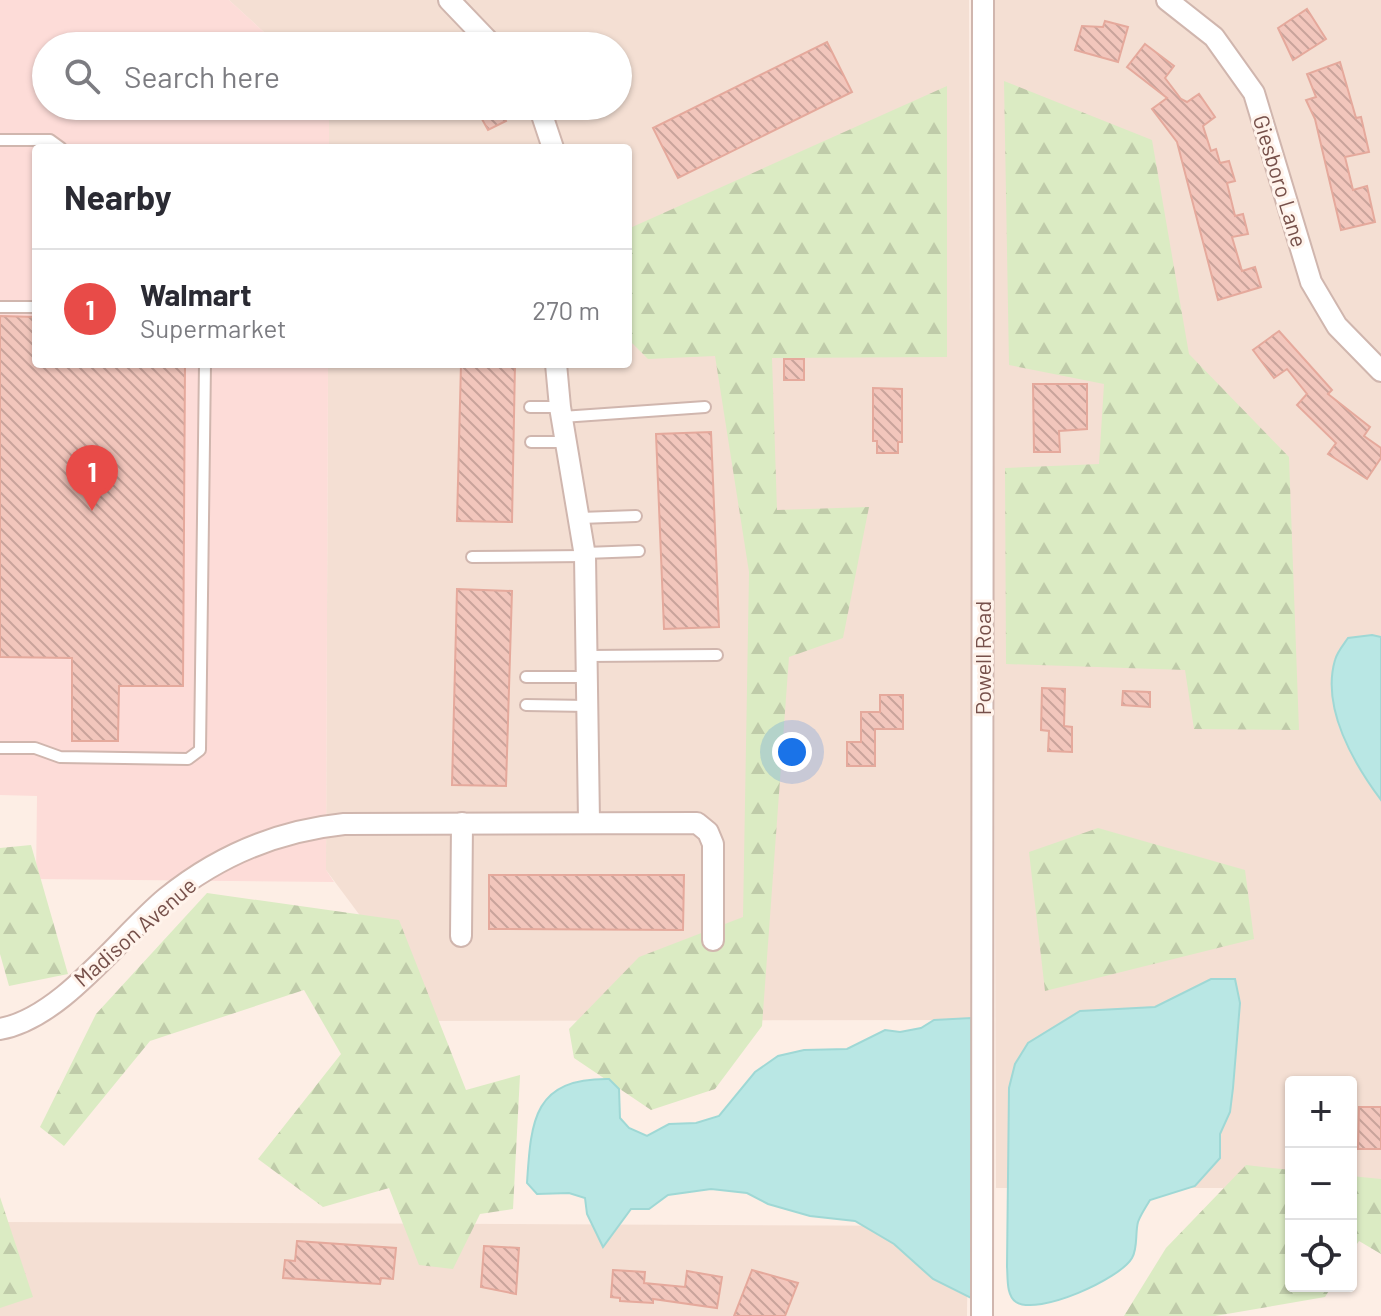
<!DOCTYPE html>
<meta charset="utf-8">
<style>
:root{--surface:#fff;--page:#f2f2f3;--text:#2b2b33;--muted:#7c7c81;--line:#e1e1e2;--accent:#e84b48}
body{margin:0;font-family:Barlow,sans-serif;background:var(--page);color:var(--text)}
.controls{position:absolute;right:24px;bottom:24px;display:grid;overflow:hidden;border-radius:8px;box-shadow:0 2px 6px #0004}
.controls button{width:72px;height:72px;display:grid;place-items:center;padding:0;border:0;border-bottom:2px solid var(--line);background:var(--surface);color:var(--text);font:40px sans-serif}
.you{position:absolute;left:792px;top:752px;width:28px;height:28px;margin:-20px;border:6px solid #fff;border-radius:50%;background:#1a73e8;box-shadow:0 0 0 12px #1a73e833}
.badge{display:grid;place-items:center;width:52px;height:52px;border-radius:50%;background:var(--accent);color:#fff;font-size:26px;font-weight:700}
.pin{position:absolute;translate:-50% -66px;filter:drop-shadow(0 2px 4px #0008)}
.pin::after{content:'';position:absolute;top:42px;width:28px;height:24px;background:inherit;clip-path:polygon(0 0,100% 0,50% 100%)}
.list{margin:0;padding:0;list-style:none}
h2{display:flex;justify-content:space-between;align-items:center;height:104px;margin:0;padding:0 32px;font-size:34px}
h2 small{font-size:26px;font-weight:400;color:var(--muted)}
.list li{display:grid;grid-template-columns:52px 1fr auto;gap:24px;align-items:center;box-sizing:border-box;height:120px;padding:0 32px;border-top:2px solid var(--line)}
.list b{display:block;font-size:30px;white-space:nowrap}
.list p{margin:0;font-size:26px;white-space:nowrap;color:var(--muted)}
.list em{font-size:26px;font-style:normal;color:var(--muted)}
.icon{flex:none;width:44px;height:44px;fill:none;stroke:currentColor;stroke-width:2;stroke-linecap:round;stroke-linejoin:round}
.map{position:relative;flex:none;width:1381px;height:1316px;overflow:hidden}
.search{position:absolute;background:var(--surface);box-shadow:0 2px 6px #0004;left:32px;top:32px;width:600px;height:88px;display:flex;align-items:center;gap:20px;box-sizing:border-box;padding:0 28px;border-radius:44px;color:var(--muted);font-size:30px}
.panel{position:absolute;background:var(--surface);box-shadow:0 2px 6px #0004;left:32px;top:144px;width:600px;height:224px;border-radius:8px}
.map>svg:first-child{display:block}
.residential{fill:#f4dfd3}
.commercial{fill:#fddcd8}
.forest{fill:url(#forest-firs)}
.water{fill:#b9e7e4;stroke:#9fd8d5;stroke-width:2}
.building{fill:url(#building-back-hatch);stroke:#e5a99c;stroke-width:2}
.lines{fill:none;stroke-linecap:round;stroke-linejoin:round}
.lane-casing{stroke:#d0b6ae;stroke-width:14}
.street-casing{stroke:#d0b6ae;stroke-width:24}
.lane{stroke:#fff;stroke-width:10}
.street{stroke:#fff;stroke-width:20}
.labels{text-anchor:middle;stroke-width:6;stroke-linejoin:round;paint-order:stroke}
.street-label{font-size:22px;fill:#76504a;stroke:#fff3eb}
</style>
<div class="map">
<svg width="1381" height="1316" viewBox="0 0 1381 1316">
<defs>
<pattern id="forest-firs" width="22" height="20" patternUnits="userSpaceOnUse" patternTransform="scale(2)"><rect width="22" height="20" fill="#dbebc3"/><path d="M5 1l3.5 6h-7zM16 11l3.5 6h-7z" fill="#bfcba9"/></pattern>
<pattern id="building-back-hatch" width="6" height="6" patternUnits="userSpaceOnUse" patternTransform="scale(2)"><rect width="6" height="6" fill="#f2c6bc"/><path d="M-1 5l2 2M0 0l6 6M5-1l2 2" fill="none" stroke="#c9a39b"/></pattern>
</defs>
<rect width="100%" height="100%" fill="#fdeee5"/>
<g class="residential">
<polygon points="229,0 969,0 972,1020 379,1021 379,941 326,870 328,364 628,364 628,148 329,148 329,106 618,106 618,46 279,46"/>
<polygon points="992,0 1381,0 1381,1188 1351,1188 1351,1082 1291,1082 1291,1188 996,1188"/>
<polygon points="0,1222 968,1226 967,1316 0,1316"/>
</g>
<polygon class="commercial" points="0,0 229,0 279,46 46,46 46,106 329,106 329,148 36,148 36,364 328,364 326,870 334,882 36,879 37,796 0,795"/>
<g class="forest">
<polygon points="1004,81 1152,140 1189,354 1289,457 1299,730 1194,729 1185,670 1006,664 1005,468 1099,464 1104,384 1009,365"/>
<polygon points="947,86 947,357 772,358 777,510 869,507 843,638 789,657 762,1026 715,1089 651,1110 574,1058 569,1029 639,957 743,917 749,572 715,356 648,359 628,339 628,234 630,228"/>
<polygon points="1098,828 1245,870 1254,939 1045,991 1029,852"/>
<polygon points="31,845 68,974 9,986 0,954 0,848"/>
<polygon points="207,893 399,920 466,1090 520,1075 513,1209 480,1214 453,1269 419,1265 389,1188 323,1207 258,1159 341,1054 304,990 150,1041 64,1146 40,1127 96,1014"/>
<polygon points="1246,1165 1291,1170 1291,1286 1332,1286 1325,1297 1215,1316 1124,1316 1166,1248"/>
<polygon points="1351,1176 1381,1179 1381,1254 1359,1241 1351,1253"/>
<polygon points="0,1197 33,1297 0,1308"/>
</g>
<g class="water">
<path d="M1372,635L1381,637V800C1354,764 1321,708 1335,660C1337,652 1344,644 1348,638Z"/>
<path d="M1211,979H1235L1240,1003L1233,1088L1230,1112L1220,1134V1158L1195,1186L1150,1200C1146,1207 1141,1214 1138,1222C1135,1233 1138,1248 1132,1258C1120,1279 1038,1316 1016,1302C1006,1295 1008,1278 1007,1267L1009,1088L1015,1064L1028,1043L1080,1011L1155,1007Z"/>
<path d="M971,1018L973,1299L933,1279L894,1244L855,1221L810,1216L768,1204L747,1193L711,1189L668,1195L649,1209H631L603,1247L587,1214L585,1198L569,1193L537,1194L527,1183C531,1119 534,1078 609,1079L619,1089L620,1118L629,1128L647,1136L669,1124L696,1123L719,1116L755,1072L778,1056L804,1050L847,1049L885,1030L900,1032L921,1028L934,1020Z"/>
</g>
<g class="building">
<polygon points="1307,9 1326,39 1293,60 1278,28"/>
<polygon points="1105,21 1128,27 1118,62 1075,50 1082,26 1103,27"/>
<polygon points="827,42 852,92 678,178 653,128"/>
<polygon points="1145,44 1174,66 1165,78 1181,99 1187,102 1199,94 1215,117 1203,126 1211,151 1216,149 1220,163 1229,161 1235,181 1227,183 1235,216 1243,214 1248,234 1232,237 1242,271 1255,267 1261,287 1218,300 1177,142 1152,109 1167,98 1127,67"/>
<polygon points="1340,62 1356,118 1361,117 1369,152 1345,157 1353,190 1367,186 1375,222 1341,230 1315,119 1306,100 1316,97 1307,74"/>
<polygon points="490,106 499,106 506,121 488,130 478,112"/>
<polygon points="0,316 36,317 36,364 185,364 183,686 119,686 118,741 72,741 72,658 0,657"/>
<polygon points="1279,331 1332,390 1328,394 1370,427 1364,436 1381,448 1381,458 1367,479 1328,454 1336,443 1297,405 1307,394 1287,369 1274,378 1253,350"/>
<rect x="784" y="359" width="20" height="21"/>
<polygon points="461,364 515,364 512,522 457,521"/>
<polygon points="1033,384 1087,384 1087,429 1059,431 1060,452 1034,452"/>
<polygon points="873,388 902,389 902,442 898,442 898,453 877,453 877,441 873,441"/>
<polygon points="711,432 719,627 664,629 656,434"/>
<polygon points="457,589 512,591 506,786 452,785"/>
<polygon points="1042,688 1065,689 1064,726 1072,727 1072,752 1048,751 1049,731 1041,730"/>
<polygon points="1123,691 1150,692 1150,707 1122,705"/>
<polygon points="880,695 903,695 903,729 875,729 875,766 847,766 847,742 861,742 861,712 880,712"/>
<polygon points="489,875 684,875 683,930 489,929"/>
<polygon points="1359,1107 1381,1107 1381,1149 1358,1149"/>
<polygon points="297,1241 396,1248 393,1279 381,1278 380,1284 283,1278 285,1260 295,1261"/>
<polygon points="484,1246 519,1248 516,1294 481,1287"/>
<polygon points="613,1270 645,1272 644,1283 685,1287 687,1271 722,1277 717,1308 653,1299 653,1303 620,1301 620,1298 611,1297"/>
<polygon points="752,1270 798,1283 785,1316 734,1316"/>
</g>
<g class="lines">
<defs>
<g id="lane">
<polyline points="0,140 50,140 61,148"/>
<polyline points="0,307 36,307"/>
<polyline points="530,407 560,407"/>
<polyline points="562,417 705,407"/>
<polyline points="531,442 566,442"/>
<polyline points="580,518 636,516"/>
<polyline points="585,553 639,551"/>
<polyline points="472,557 585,556"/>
<polyline points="587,656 717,655"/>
<polyline points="526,677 588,677"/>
<polyline points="526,705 588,706"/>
<polyline points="0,748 35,748 60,757 188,759 200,750 205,364"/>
</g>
<g id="street">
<polyline points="449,0 493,46"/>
<polyline points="1167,0 1214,37 1254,93 1311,282 1337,326 1381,371"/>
<polyline points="539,106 553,148"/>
<polyline points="556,364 560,407 585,556 589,821"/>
<polyline points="461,936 462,823"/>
<path d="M0,1029C62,1018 119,937 166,898C219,855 277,831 344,824L697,823L708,832L713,844V940"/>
<polyline points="982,1316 983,0"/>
</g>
</defs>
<use href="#lane" class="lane-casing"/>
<use href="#street" class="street-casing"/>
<use href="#lane" class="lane"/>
<use href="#street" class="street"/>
</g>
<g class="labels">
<g class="street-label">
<text transform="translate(1280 181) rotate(73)" y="8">Giesboro Lane</text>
<text transform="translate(983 658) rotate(-90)" y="8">Powell Road</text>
<text transform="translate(135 932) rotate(-41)" y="8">Madison Avenue</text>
</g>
</g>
</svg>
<div class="controls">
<button>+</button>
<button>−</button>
<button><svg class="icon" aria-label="locate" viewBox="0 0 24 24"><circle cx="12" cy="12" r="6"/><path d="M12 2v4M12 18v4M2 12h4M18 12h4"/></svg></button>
</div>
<div class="you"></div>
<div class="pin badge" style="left:92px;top:511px">1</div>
<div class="search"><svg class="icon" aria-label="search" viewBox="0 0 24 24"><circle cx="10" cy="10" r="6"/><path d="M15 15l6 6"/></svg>Search here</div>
<section class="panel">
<h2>Nearby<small></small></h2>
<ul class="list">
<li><span class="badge">1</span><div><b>Walmart</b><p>Supermarket</p></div><em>270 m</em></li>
</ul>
</section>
</div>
